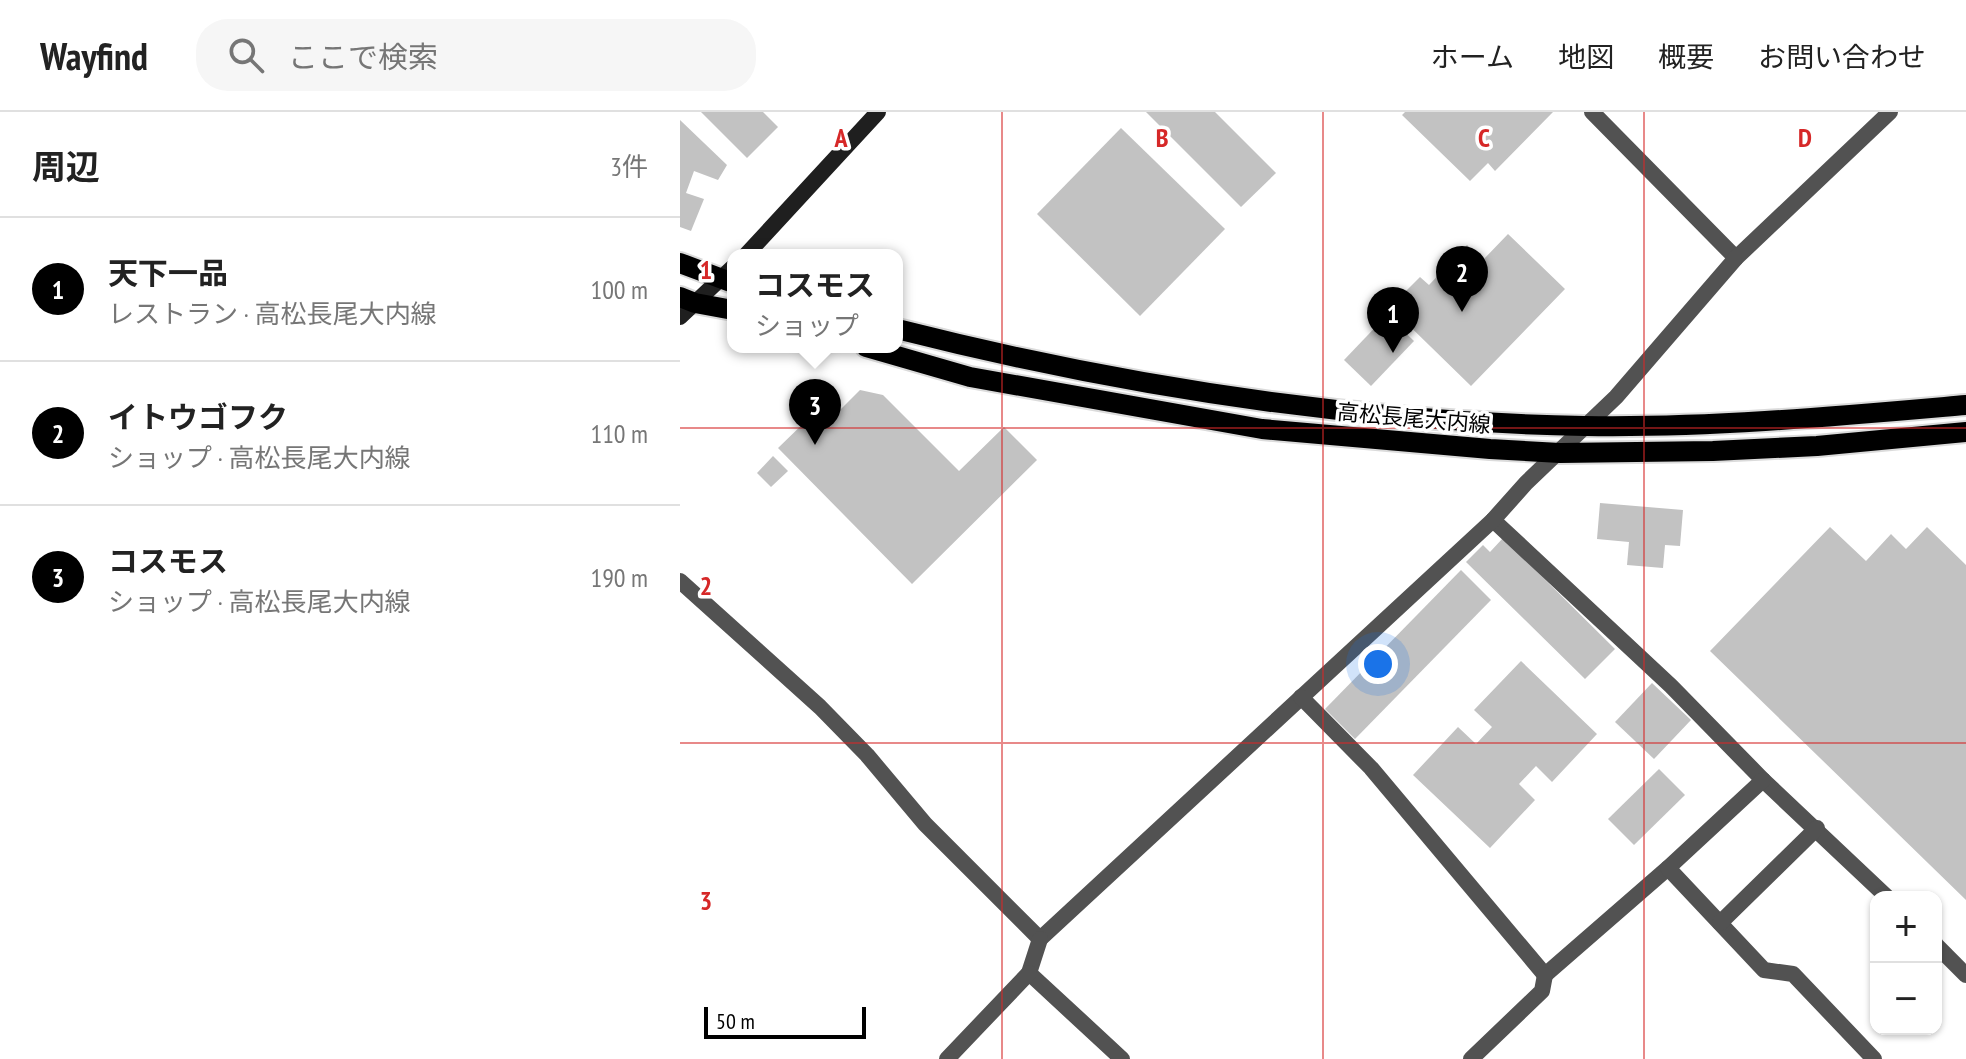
<!DOCTYPE html>
<html lang="ja">
<meta charset="utf-8">
<style>
:root{--surface:#fff;--page:#f6f6f6;--text:#222;--muted:#767676;--line:#e0e0e0;--accent:#000}
body{margin:0;font-family:"PT Sans Narrow","Noto Sans JP",sans-serif;background:var(--page);color:var(--text)}
.controls{position:absolute;right:24px;bottom:24px;display:grid;overflow:hidden;border-radius:16px;box-shadow:0 2px 6px #0004}
.controls button{width:72px;height:72px;display:grid;place-items:center;padding:0;border:0;border-bottom:2px solid var(--line);background:var(--surface);color:var(--text);font:40px sans-serif}
.scale{position:absolute;left:24px;bottom:20px;width:162px;box-sizing:border-box;padding-left:8px;border:4px solid #000;border-top:0;font-size:22px;line-height:28px;white-space:nowrap;color:#000;-webkit-text-stroke:6px #fff;paint-order:stroke}
.you{position:absolute;left:698px;top:552px;width:28px;height:28px;margin:-20px;border:6px solid #fff;border-radius:50%;background:#1a73e8;box-shadow:0 0 0 12px #1a73e833}
.badge{display:grid;place-items:center;width:52px;height:52px;border-radius:50%;background:var(--accent);color:#fff;font-size:26px;font-weight:700}
.pin{position:absolute;translate:-50% -66px;filter:drop-shadow(0 2px 4px #0008)}
.pin::after{content:'';position:absolute;top:42px;width:28px;height:24px;background:inherit;clip-path:polygon(0 0,100% 0,50% 100%)}
.popup{position:absolute;left:47px;top:137px;width:176px;height:104px;box-sizing:border-box;display:grid;place-content:center;border-radius:16px;background:var(--surface);filter:drop-shadow(0 2px 6px #0005);font-size:26px;white-space:nowrap;color:var(--muted)}
.popup b{font-size:30px;color:var(--text)}
.popup::after{content:'';position:absolute;left:50%;top:100%;margin-left:-16px;border:16px solid transparent;border-top-color:var(--surface)}
.list{margin:0;padding:0;list-style:none}
h2{display:flex;justify-content:space-between;align-items:center;height:104px;margin:0;padding:0 32px;font-size:34px}
h2 small{font-size:26px;font-weight:400;color:var(--muted)}
.list li{display:grid;grid-template-columns:52px 1fr auto;gap:24px;align-items:center;box-sizing:border-box;height:144px;padding:0 32px;border-top:2px solid var(--line)}
.list b{display:block;font-size:30px;white-space:nowrap}
.list p{margin:0;font-size:26px;white-space:nowrap;color:var(--muted)}
.list em{font-size:26px;font-style:normal;color:var(--muted)}
.icon{flex:none;width:44px;height:44px;fill:none;stroke:currentColor;stroke-width:2;stroke-linecap:round;stroke-linejoin:round}
.map{position:relative;flex:none;width:1286px;height:947px;overflow:hidden}
header{display:flex;align-items:center;gap:48px;box-sizing:border-box;height:112px;padding:0 40px;background:var(--surface);border-bottom:2px solid var(--line)}
header strong{font-size:38px}
nav{display:flex;gap:44px;margin-inline-start:auto;font-size:28px}
.search{width:560px;height:72px;background:var(--page);display:flex;align-items:center;gap:20px;box-sizing:border-box;padding:0 28px;border-radius:32px;color:var(--muted);font-size:30px}
main{display:flex}
aside{flex:1;background:var(--surface)}
.map>svg:first-child{display:block}
.building{fill:#c2c2c2}
.lines{fill:none;stroke-linecap:round;stroke-linejoin:round}
.primary-casing{stroke:#dbdbdb;stroke-width:24}
.street{stroke:#525252;stroke-width:16}
.secondary{stroke:#1f1f1f;stroke-width:16}
.primary{stroke:#000;stroke-width:20}
.grid{fill:none;stroke:#d62828;stroke-width:2;stroke-opacity:0.55}
.labels{text-anchor:middle;stroke-width:7;stroke-linejoin:round;paint-order:stroke}
.street-label{font-size:22px;fill:#000;stroke:#fff}
.grid-label{font-size:26px;text-anchor:middle;font-weight:bold;fill:#d62828;stroke:#fff;stroke-width:7;stroke-linejoin:round;paint-order:stroke}
</style>
<header>
<strong>Wayfind</strong>
<div class="search"><svg class="icon" aria-label="search" viewBox="0 0 24 24"><circle cx="10" cy="10" r="6"/><path d="M15 15l6 6"/></svg>ここで検索</div>
<nav><a>ホーム</a><a>地図</a><a>概要</a><a>お問い合わせ</a></nav>
</header>
<main>
<aside>
<h2>周辺<small>3件</small></h2>
<ul class="list">
<li><span class="badge">1</span><div><b>天下一品</b><p>レストラン · 高松長尾大内線</p></div><em>100 m</em></li>
<li><span class="badge">2</span><div><b>イトウゴフク</b><p>ショップ · 高松長尾大内線</p></div><em>110 m</em></li>
<li><span class="badge">3</span><div><b>コスモス</b><p>ショップ · 高松長尾大内線</p></div><em>190 m</em></li>
</ul>
</aside>
<div class="map">
<svg width="1286" height="947" viewBox="0 0 1286 947">
<rect width="100%" height="100%" fill="#fff"/>
<g class="building">
<polygon points="21,0 83,0 98,15 67,46"/>
<polygon points="466,0 535,0 596,61 561,95"/>
<polygon points="725,0 873,0 815,59 808,51 790,69 722,3"/>
<polygon points="0,8 47,53 38,68 14,59 6,81 24,87 11,119 0,115"/>
<polygon points="441,16 545,117 460,204 357,102"/>
<polygon points="828,122 885,177 791,274 710,195 740,165 749,173 787,133 803,148"/>
<polygon points="707,203 734,229 691,274 664,248"/>
<polygon points="180,278 203,283 279,359 324,315 357,348 232,472 98,336 129,306 140,318"/>
<polygon points="93,344 108,359 91,375 77,361"/>
<polygon points="920,391 1003,398 1000,434 985,433 983,456 947,453 949,430 917,427"/>
<polygon points="1150,415 1186,449 1211,422 1226,437 1247,415 1286,453 1286,788 1030,539"/>
<polygon points="823,426 935,537 905,567 786,450 803,433 810,440"/>
<polygon points="781,458 811,488 675,627 645,597"/>
<polygon points="841,549 917,622 872,670 856,654 839,672 855,688 810,736 733,663 778,615 796,632 812,615 794,598"/>
<polygon points="972,571 1011,608 974,647 935,610"/>
<polygon points="979,657 1005,683 954,733 928,707"/>
</g>
<g class="lines">
<defs>
<g id="primary">
<polyline points="0,151 53,171"/>
<polyline points="0,185 15,191 53,198"/>
<path d="M217,217C442,274 673,310 905,314C1032,316 1160,304 1286,293"/>
<polyline points="186,235 290,265 582,317 810,337 880,341 1033,339 1137,334 1286,320"/>
</g>
</defs>
<use href="#primary" class="primary-casing"/>
<g class="street">
<polyline points="912,0 1056,146"/>
<polyline points="813,408 991,574 1083,668 1207,785"/>
<polyline points="0,469 140,595 187,643 245,712 360,827 813,408 846,371 936,285 1056,146 1210,0"/>
<polyline points="621,585 691,656 865,863 988,756"/>
<polyline points="1083,668 988,756 1084,858 1113,862 1194,947"/>
<polyline points="1040,811 1137,716"/>
<polyline points="360,827 349,861 442,947"/>
<polyline points="1256,833 1286,863"/>
<polyline points="267,947 349,861"/>
<polyline points="791,947 862,879 865,863"/>
</g>
<g class="secondary">
<polyline points="66,143 198,0"/>
<polyline points="0,205 53,155"/>
</g>
<use href="#primary" class="primary"/>
</g>
<path class="grid" d="M322,0V947M643,0V947M964,0V947M0,316H1286M0,631H1286"/>
<g class="labels">
<g class="street-label">
<text transform="translate(734 306) rotate(5)" y="8">高松長尾大内線</text>
</g>
</g>
<g class="grid-label">
<text x="161" y="35">A</text>
<text x="482" y="35">B</text>
<text x="804" y="35">C</text>
<text x="1125" y="35">D</text>
<text x="26" y="167">1</text>
<text x="26" y="483">2</text>
<text x="26" y="798">3</text>
</g>
</svg>
<div class="controls">
<button>+</button>
<button>−</button>
</div>
<div class="scale">50 m</div>
<div class="you"></div>
<div class="pin badge" style="left:713px;top:241px">1</div>
<div class="pin badge" style="left:782px;top:200px">2</div>
<div class="pin badge" style="left:135px;top:333px">3</div>
<div class="popup"><b>コスモス</b>ショップ</div>
</div>
</main>
